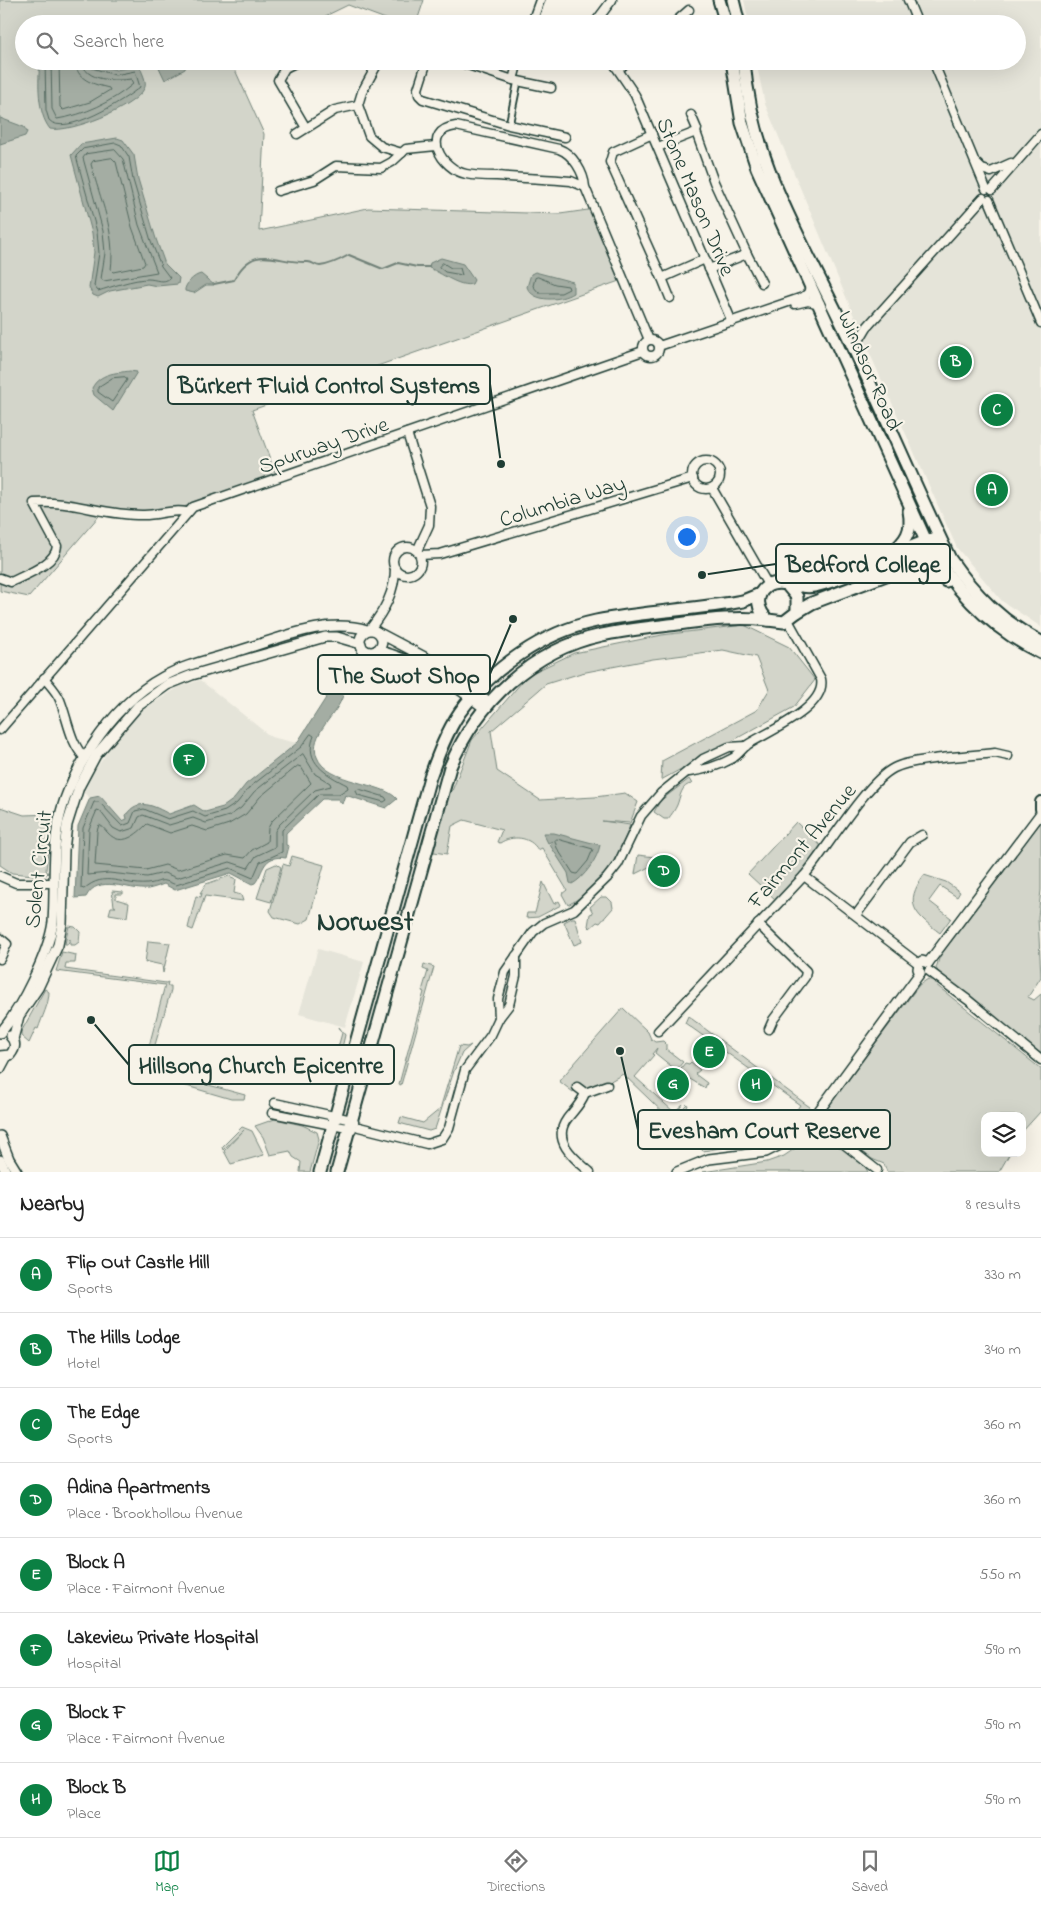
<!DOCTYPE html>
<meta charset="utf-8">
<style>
:root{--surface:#fff;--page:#f2f2f2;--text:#222;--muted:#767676;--line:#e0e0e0;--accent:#0b8043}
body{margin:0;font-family:"Indie Flower",sans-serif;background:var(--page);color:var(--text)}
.controls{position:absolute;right:15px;bottom:15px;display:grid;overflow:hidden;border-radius:10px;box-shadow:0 5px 20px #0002}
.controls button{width:45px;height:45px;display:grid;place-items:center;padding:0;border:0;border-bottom:1px solid var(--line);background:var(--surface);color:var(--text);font:25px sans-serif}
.you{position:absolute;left:686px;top:536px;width:18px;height:18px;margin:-12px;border:4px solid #fff;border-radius:50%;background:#1a73e8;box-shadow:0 0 0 8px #1a73e833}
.badge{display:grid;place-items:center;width:32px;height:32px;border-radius:50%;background:var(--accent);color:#fff;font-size:16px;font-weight:700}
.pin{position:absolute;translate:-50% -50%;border:2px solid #fff;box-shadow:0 1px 5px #0006}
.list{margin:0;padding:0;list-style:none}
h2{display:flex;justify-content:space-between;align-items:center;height:65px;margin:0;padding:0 20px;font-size:21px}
h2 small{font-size:16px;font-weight:400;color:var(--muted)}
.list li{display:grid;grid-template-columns:32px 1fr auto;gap:15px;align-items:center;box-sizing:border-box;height:75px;padding:0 20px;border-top:1px solid var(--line)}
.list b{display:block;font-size:19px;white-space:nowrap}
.list p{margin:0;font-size:16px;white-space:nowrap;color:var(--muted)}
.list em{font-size:16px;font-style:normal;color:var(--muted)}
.icon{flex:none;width:28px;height:28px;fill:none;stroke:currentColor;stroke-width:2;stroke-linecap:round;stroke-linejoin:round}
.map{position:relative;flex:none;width:1041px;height:1172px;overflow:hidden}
.search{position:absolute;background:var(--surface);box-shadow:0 5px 20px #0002;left:15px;right:15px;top:15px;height:55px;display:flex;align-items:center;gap:12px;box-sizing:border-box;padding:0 18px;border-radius:28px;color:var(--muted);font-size:19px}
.sheet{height:665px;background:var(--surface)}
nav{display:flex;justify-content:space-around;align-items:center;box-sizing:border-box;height:70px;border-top:1px solid var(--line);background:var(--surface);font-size:14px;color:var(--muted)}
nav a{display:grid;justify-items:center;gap:2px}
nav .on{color:var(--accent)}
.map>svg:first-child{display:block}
.built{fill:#e5e4d9}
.green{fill:#d3d5ca;stroke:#79897f}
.water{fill:#a4ada3;stroke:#6f8077}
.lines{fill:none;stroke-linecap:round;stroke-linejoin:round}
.shore{stroke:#546a60;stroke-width:1}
.stream{stroke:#6f8077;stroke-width:2}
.pedestrian-casing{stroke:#1f3d34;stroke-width:9}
.minor-casing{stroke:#1f3d34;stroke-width:11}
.tertiary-casing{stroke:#1f3d34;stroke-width:12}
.secondary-casing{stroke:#1f3d34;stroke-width:14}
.primary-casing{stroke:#1f3d34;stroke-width:15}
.pedestrian{stroke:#f7f3e8;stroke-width:5.5}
.minor{stroke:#f7f3e8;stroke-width:8}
.tertiary{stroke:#f7f3e8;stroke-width:9}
.secondary{stroke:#f7f3e8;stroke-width:10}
.primary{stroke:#f7f3e8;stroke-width:11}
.labels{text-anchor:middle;stroke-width:4.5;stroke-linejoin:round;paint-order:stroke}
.street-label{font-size:22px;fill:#1f3d34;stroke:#f7f3e8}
.district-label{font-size:28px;font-weight:bold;fill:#1f3d34;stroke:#f7f3e8}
.leader{fill:none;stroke:#1f3d34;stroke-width:2}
.callout-dot{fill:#1f3d34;stroke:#f7f3e8;stroke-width:2}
.callout{fill:#f7f3e8;stroke:#1f3d34;stroke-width:2}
.callout-label{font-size:24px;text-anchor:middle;font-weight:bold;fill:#1f3d34}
</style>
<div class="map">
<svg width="1041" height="1172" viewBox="0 0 1041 1172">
<rect width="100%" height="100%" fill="#f7f3e8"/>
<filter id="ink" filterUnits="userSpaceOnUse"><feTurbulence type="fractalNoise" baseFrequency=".02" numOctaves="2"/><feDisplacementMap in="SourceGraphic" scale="10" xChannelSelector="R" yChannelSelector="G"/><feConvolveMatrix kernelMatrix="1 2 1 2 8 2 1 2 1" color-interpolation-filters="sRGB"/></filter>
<g filter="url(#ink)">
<g class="built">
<polygon points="744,0 1041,0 1041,627 1002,601 957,548 870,354 765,104 756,61 1017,61 1017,24 749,24"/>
<polygon points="200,680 271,737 297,743 246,784 234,799 223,807 205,812 194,805 169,814 157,808 122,821 100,796 90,798 84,793 93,773 111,747 142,710 179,687"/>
<polygon points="318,949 364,962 345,1027 299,1014"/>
</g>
<g class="green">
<polygon points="0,0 424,0 416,24 399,24 348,5 309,24 24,24 24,61 231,61 264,134 259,231 368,208 560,214 595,209 625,279 252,410 277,478 177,509 146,514 105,509 29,597 0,591"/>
<path d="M744,625L789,647L815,680L794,707L661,780L662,761L757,710L769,690L756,657L723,650L653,659L581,673L546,684L491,731L497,771L540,800L595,797L625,793L638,802L630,823L602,821L630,825C619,858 599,888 568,905L562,894L567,890L542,848L538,850C530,836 512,835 500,843L497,842L502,830L464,820L452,826L447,854L434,852L431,845L446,790L452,791L472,740L528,675L574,653L662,635Z"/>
<path d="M689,779L692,784C681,784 680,798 677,805C675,810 671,815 668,819H664L654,812L660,801Z"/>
<polygon points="0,807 24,815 52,814 46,870 48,873 45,876 12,873 0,865"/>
<polygon points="796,822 823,848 776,900 748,874"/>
<polygon points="1041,822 1041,890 1038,917 1041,977 1028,997 1034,1000 1041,994 1041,1055 940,975 936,968 940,956"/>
<polygon points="638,855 655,857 653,865 635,874"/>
<polygon points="292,856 324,865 309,919 300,924 274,917 270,911 283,864 289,866"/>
<polygon points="276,864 281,867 271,902 257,898 267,868"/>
<path d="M924,875L946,882L960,892L957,897L940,886L929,901L951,918L940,933C915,914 903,904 924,875Z"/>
<polygon points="229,876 236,879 234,893 241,895 243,901 205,896 193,930 188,928 196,896 201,897 202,893 200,893 206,884"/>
<polygon points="543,882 554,904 559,901 561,905 538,917 526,918 527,913 535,913"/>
<polygon points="112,891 123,892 123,894 116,894 116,899 129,903 127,917 109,914 111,907 116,907 114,906"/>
<polygon points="601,897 607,897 612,902 613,908 600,923 597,922 590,928 588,926 590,914 593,913 590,907"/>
<polygon points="572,918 575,918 582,942 574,945 564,922"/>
<polygon points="69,926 75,927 80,932 79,942 75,945 70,945 70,939 68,944 65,944"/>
<polygon points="148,941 170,943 163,973 162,965 148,962 145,963"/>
<polygon points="62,952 76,955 75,963 66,963 65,969 166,983 168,982 167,986 171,986 171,990 150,1062 156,1064 154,1070 245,1095 244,1099 231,1099 142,1073 165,985 56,971"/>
<polygon points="424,964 434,967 401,1085 399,1084 424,992 422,991 428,971 423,969"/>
<polygon points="928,979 935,982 935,984 1041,1069 1041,1111 1022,1132 1022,1116 985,1116 985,1153 1010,1153 999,1172 887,1172 884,1164 872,1159 822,1119 823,1114 919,985"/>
<path d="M45,989L49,992C49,1004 42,1017 38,1029L36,1028L29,1043L21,1036V1032Z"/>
<polygon points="623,1008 648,1032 651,1039 655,1042 663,1041 666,1044 666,1049 683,1062 676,1070 655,1053 657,1048 652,1054 654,1055 635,1077 674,1112 683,1104 676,1113 677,1114 687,1104 688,1106 679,1116 698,1135 708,1125 728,1144 733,1139 733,1146 703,1151 623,1074 607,1083 585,1090 578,1084 573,1092 559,1081"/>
<polygon points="688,1016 807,1105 810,1107 799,1120 793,1115 800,1105 685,1023"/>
<polygon points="339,1027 345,1035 341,1052 338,1052 336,1062 325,1059 319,1081 292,1076 299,1074 318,1079 323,1059 301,1052 299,1050 324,1057 327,1048 337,1051 342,1033"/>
<polygon points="471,1045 462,1053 454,1071 435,1129 429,1131 399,1123 401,1117 423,1123 440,1109 459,1046 467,1047"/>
<polygon points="691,1062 700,1070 695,1074 707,1083 705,1088 678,1072 685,1063 689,1064"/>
<polygon points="275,1119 302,1125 317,1132 319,1139 310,1172 300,1172 301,1162 293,1157 290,1151 270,1155 263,1137 255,1126"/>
<polygon points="242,1127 252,1131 264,1155 231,1164 224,1151 244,1130 223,1150 222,1147"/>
<polygon points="815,1128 863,1163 868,1172 703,1172 767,1162 784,1156 800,1145 798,1142"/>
</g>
<g class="water">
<path d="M40,61H87L116,70L135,66L140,67C142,73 148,83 144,89C134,108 70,133 50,129C37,113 38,81 40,61Z"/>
<polygon points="156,61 186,61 186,63 185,69 165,80"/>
<polygon points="0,118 24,127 27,132 25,136 0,144"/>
<polygon points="117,138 123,140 134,155 138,179 156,239 165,264 179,278 178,284 157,286 147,284 110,291 98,297 93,295 89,288 94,252 92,233 71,155 81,144"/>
<path d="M441,258L463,264L474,280L472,284C460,288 440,272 429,268L430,263Z"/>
<path d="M535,272L573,282V293C561,301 533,303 527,287L531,274Z"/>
<path d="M201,274L214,285H206L194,293L185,291C184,285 194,275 201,274Z"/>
<path d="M130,371L137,372L113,411L94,395L92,388C100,373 115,373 130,371Z"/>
<path d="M331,690L339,691L343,695C338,715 308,734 317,757C327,784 384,782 397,799L386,808L345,795L342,804L338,799H322L286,833V845L289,846L286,858C262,854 264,872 255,883L252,884L231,873L175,890L164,884C159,886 153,888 148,889C128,891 98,873 86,897L75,898L78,826L90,798L100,796L122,821L127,819L126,815C138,797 154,806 169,814L194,805L205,812L223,807L234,799L246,784L297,743Z"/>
<path d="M543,833H554L600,845C598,858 584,878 572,884L570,883L568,873L550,845L552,841L548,843Z"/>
</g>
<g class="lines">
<g class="shore">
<path d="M45,61L46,110L49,120C64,138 126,99 140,87L135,71L115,75L92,68L89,61"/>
<path d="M51,61L52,109L57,119C84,115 112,102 133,84L131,79C116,81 84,82 82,61"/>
<path d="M59,61L60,107L63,110L90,102L110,90L109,88C93,84 76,80 75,61"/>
<path d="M116,143L121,145L129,157L133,180L151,241L161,266L170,278C163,284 156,279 148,279C134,279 111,287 98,291L94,286L99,253L97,232L76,156L83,149Z"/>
<polygon points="115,150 123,159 139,225 157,272 104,281 101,279 105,253 103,231 83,158 86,154"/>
<path d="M112,158L116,162L132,227L145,263L143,266L113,272L111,270C116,231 100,200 91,164L93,161Z"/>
<polygon points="443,263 451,268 460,268 462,275 445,272 439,267"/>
<polygon points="538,277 555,284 568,286 569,289 561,293 539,293 533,286 535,278"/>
<polygon points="125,377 127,380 112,402 98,392 98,387 112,378"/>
<path d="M311,734L314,736C303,762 327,775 347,785L348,788L339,794H319L282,830V852L260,862L253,878L230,868L176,885C158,877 164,882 147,884C123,886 105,870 84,889L81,888L83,828L94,802H99L122,826L130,823L135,811L144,809L168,819L193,811L205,817L225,811L237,803L250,787L301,747Z"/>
<polygon points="303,754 315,774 330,783 331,786 315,790 279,825 275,831 275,847 256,856 248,868 230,862 177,878 164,873 147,877 109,873 87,875 89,829 97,810 100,811 113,828 121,832 134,828 139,817 143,815 169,825 193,818 206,823 229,816 241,808 254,792"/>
<path d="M298,766L301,767L311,783L272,821L268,828L267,842L252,850L245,858L227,855L178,870L165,865L146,870L95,865L97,831L99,825C104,827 104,829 108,833C122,848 137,834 147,824L170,833L192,826L207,831L229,824L246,814L260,797Z"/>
<polygon points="359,789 385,797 387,800 384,802 358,795 356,791"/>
<polygon points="557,839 593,849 588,861 577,874 573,873 557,848 555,841"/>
</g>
<path class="stream" d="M214,284L234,280C254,241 277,264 308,262C313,262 315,266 320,266C329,265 340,260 349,255L383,269L398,263L417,267H429"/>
<defs>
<polyline id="pedestrian" points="509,125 518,81"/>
<g id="minor">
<polyline points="908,0 918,24"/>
<polyline points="532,22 540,0"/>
<polyline points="594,24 612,0"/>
<polyline points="673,24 689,10"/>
<polyline points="299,61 285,68 278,80 306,128"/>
<polyline points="379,61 362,92 358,105 369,136 382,147 402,153"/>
<polyline points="427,61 418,89 419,95 423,99 509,125 565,137"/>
<polyline points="456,61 513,80 551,88"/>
<polyline points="612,61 635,95 732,322"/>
<polyline points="933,61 986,189"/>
<polyline points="619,69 629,61"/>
<polyline points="513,80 518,61"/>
<polyline points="696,132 714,182 747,254 709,269"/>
<polyline points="297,134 335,110 358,105"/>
<polyline points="652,134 613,152 610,162 662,278 705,259"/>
<polyline points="658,147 696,132 697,129 691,115"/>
<polyline points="977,164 982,169 991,172 1011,163"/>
<path d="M585,187L571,181C546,179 521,178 497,176C487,176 475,176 466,174C441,169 420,131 456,126L559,149C573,154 584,173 585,187L649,340"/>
<polyline points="992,190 1041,134"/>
<polyline points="278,191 314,180 336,166 381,168 392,162 406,149 436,146"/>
<polyline points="989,200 1041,323"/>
<polyline points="747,254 762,283"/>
<polyline points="662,278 670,298"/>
<polyline points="795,304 808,301 820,304"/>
<circle cx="651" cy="348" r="8"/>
<polyline points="659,346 803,297 808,293 811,285"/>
<polyline points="854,349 867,327 983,198"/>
<polyline points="407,433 430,506 429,525 417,551"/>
<circle cx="706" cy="475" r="14"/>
<polyline points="712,488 768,585"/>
<circle cx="407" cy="561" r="14"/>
<polyline points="420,555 440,554 693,478"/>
<path d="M0,578L11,582C25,575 56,564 57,546L34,503C72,500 105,516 144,515C159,515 172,509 186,512"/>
<path d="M370,629C384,611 395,592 395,568"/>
<polyline points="361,667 362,647"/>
<polyline points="361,669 375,652"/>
<path d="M44,678C50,685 57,692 60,700C68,720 70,743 85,758"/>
<polyline points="0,730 193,507 643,351"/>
<path d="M689,772C704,770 719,766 733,758C738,755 742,749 747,745C767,732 827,708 821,679L788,620"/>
<polyline points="0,876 16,883 53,883"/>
<polyline points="804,876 919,964"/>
<polyline points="856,915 910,842 922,835"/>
<polyline points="758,924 806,971 805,977 773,1020 769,1029"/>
<polyline points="0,938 7,944 0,959"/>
<polyline points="929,971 968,1000 1041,1060"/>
<polyline points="499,1018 498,999 505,972 533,932 544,923 574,910 607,878 618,864 641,816 661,793 703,759 729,747 746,746"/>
<path d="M658,1031L804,876C827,849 866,782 894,768C913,758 972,756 995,753L1008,756"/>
<polyline points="577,1087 585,1093 607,1085"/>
<path d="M585,1093C581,1104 574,1110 567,1119C551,1141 575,1159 590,1172"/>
<polyline points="275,1103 352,1120 354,1122"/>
<polyline points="272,1113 352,1129"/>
<polyline points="812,1119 877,1170"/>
<polyline points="359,1127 427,1144 442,1139 449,1128 465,1070 491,1035 499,1018 509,1005 516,976 516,956"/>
</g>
<g id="tertiary">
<circle cx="371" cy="641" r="11"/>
<polyline points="381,634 449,670 489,702"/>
<path d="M377,650C419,661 451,682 484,708"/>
<polyline points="928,963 1041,813"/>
<polyline points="920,973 918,969 919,964 922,961 928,963"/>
<path d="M0,1033C20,1011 49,952 53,922C55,894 53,866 56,838C62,779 111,705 163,677C186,664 213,659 238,651C279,639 325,617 367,630"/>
<polyline points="13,1039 19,1016 38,988 58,945 62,924 64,850 67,825 79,787 96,755 138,706 167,685 192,675 325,637 337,637 361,644"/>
<path d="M0,1056L10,1055C16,1048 16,1042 10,1036"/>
<polyline points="0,1069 7,1056"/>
<polyline points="0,1136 9,1159 17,1172"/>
<polyline points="0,1160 6,1172"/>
<polyline points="677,1172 709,1159 766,1152 792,1139 818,1112 920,973"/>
</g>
<polyline id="secondary" points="1041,802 1041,809"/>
<g id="primary">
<polyline points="719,0 726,24"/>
<polyline points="733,0 739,24"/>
<path d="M732,61L742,123L757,168L926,541C954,590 990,628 1041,653"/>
<path d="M744,61C752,164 803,241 846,332C882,407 914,484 950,559C975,595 1002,622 1041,642"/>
<path d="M891,553C906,541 913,531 909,511"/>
<polyline points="907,568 926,567 946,581"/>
<path d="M787,585L797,597V612L784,622L768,620C758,611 754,596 766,587C779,577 799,590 815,586C842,579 868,567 894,555C906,550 919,542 933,540"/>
<polyline points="797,612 812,603 886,575 932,551 935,546"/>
<path d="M320,1172L430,777C438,755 447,731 460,712C491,668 544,632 596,621C645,611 694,610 743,601L760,594"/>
<path d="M337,1172L450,767C477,702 532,650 602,635C624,630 647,628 669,625C703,621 734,616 768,620"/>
</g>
</defs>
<use href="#pedestrian" class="pedestrian-casing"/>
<use href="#minor" class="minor-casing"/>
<use href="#tertiary" class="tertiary-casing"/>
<use href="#secondary" class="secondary-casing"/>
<use href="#primary" class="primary-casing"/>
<use href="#pedestrian" class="pedestrian"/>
<use href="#minor" class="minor"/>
<use href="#tertiary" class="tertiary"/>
<use href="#secondary" class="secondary"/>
<use href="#primary" class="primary"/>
</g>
</g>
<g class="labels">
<g class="street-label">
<text transform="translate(697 196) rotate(67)" y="8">Stone Mason Drive</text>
<text transform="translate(871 370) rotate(66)" y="8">Windsor Road</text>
<text transform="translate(323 444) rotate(-19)" y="8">Spurway Drive</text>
<text transform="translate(562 500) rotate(-17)" y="8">Columbia Way</text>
<text transform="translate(801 845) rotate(-50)" y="8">Fairmont Avenue</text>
<text transform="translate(37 869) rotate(-84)" y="8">Solent Circuit</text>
</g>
<g class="district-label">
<text x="365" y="930">Norwest</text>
</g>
</g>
<path class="leader" d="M501 464L490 384M702 575L776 564M513 619L490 674M91 1020L129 1065M620 1051L638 1130"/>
<g class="callout-dot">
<circle cx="501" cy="464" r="5"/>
<circle cx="702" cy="575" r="5"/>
<circle cx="513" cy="619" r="5"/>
<circle cx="91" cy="1020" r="5"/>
<circle cx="620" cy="1051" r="5"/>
</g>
<g class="callout">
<rect x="168" y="365" width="322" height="39" rx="5"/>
<rect x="776" y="544" width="174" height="39" rx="5"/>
<rect x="318" y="655" width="172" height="39" rx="5"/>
<rect x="129" y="1045" width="265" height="39" rx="5"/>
<rect x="638" y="1110" width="252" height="39" rx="5"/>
</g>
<g class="callout-label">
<text x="329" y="393">Bürkert Fluid Control Systems</text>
<text x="863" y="572">Bedford College</text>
<text x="404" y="683">The Swot Shop</text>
<text x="261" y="1073">Hillsong Church Epicentre</text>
<text x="764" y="1138">Evesham Court Reserve</text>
</g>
</svg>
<div class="controls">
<button><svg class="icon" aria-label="layers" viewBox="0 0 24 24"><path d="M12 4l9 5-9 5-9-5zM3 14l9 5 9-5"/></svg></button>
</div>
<div class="you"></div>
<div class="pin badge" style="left:992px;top:490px">A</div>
<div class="pin badge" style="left:956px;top:362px">B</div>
<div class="pin badge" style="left:997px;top:410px">C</div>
<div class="pin badge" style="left:664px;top:871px">D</div>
<div class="pin badge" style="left:709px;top:1052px">E</div>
<div class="pin badge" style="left:189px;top:760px">F</div>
<div class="pin badge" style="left:673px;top:1084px">G</div>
<div class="pin badge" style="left:756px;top:1085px">H</div>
<div class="search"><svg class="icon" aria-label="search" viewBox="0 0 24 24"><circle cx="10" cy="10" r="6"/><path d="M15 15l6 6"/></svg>Search here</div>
</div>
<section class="sheet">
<h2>Nearby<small>8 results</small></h2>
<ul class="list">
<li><span class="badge">A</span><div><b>Flip Out Castle Hill</b><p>Sports</p></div><em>330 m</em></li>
<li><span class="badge">B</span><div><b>The Hills Lodge</b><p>Hotel</p></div><em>340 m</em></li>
<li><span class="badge">C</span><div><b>The Edge</b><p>Sports</p></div><em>360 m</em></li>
<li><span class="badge">D</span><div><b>Adina Apartments</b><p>Place · Brookhollow Avenue</p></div><em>360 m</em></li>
<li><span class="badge">E</span><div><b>Block A</b><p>Place · Fairmont Avenue</p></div><em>550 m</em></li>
<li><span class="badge">F</span><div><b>Lakeview Private Hospital</b><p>Hospital</p></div><em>590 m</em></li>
<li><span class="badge">G</span><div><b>Block F</b><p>Place · Fairmont Avenue</p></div><em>590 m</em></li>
<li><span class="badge">H</span><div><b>Block B</b><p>Place</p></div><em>590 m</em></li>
</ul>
</section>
<nav>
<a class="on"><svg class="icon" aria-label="map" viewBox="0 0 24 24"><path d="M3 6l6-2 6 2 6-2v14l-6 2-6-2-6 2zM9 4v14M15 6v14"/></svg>Map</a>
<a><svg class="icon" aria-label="directions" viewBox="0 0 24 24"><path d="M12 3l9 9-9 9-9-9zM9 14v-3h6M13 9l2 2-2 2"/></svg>Directions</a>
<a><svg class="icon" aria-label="saved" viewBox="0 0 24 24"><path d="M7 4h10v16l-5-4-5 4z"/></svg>Saved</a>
</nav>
